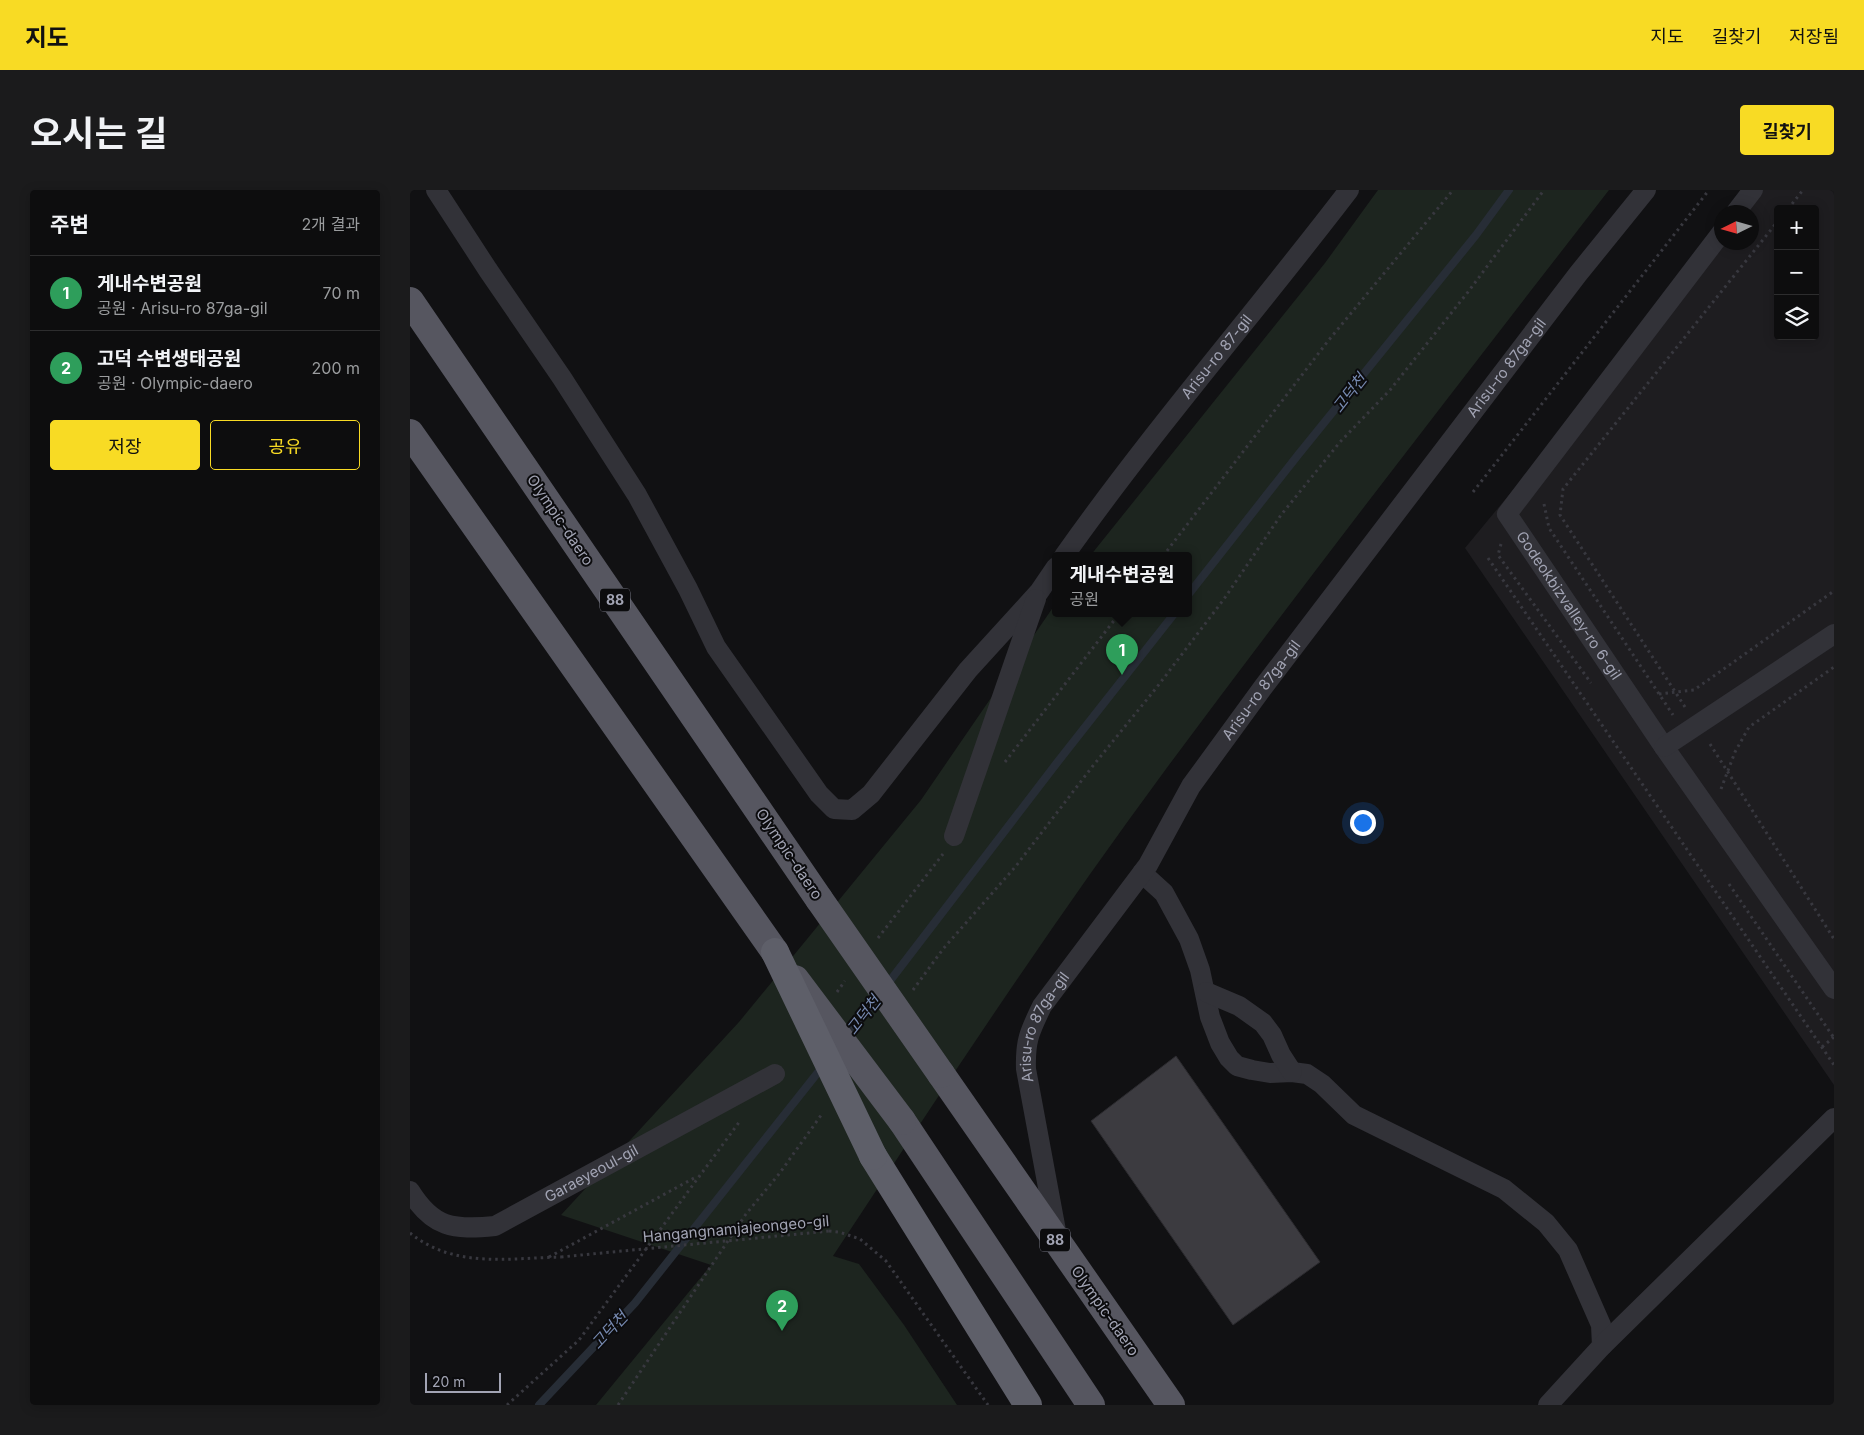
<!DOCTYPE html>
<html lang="ko">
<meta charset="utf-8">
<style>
:root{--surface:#0d0d0e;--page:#1b1b1c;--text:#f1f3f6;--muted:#9a9c9e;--line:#2d2d2e;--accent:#f8db24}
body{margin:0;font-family:Inter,"Noto Sans KR",sans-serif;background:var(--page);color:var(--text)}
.controls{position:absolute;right:15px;top:15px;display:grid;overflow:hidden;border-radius:5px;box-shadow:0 2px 12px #0003}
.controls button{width:45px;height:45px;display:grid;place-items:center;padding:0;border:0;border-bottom:1px solid var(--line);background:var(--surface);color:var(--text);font:25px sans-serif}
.compass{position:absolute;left:1304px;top:15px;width:45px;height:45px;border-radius:50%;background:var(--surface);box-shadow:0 2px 12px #0003;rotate:265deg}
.scale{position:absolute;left:15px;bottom:12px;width:76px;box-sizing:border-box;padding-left:5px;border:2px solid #a2a4b4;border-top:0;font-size:14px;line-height:18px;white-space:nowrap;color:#a2a4b4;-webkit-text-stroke:4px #0c0c0e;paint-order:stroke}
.you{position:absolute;left:952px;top:632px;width:18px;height:18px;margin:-12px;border:4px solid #fff;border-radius:50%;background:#1a73e8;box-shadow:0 0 0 8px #1a73e833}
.badge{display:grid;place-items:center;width:32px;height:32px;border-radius:50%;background:var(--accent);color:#fff;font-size:16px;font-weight:700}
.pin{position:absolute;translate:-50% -41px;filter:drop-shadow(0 1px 2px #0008)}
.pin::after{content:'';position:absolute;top:26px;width:18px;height:15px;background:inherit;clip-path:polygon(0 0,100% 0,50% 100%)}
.popup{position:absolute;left:642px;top:362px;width:140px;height:65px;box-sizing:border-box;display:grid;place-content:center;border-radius:5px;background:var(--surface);filter:drop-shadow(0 1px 4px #0005);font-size:16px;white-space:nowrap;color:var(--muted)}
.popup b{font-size:19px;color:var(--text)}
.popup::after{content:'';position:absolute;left:50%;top:100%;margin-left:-10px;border:10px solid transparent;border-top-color:var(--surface)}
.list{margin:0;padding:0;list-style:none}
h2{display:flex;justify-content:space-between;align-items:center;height:65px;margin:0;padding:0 20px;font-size:21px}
h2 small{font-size:16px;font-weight:400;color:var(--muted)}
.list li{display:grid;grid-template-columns:32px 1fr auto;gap:15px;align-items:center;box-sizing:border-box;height:75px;padding:0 20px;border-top:1px solid var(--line)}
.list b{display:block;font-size:19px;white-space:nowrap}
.list p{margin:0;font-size:16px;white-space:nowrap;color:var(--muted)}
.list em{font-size:16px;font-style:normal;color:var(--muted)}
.actions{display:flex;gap:10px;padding:15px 20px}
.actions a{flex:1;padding:11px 0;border:1px solid var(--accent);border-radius:5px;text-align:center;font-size:18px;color:var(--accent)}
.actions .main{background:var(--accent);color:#111}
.icon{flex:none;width:28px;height:28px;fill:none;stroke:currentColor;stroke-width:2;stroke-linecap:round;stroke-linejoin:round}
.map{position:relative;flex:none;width:1424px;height:1215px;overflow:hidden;border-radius:5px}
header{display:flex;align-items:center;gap:30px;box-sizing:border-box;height:70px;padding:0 25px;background:var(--accent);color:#111}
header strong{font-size:24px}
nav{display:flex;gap:28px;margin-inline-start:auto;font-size:18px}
.intro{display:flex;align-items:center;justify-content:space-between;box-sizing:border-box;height:120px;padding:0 30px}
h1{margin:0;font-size:35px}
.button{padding:12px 22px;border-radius:5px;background:var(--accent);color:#111;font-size:18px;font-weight:700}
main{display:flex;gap:30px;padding:0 30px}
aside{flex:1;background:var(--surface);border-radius:5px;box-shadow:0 2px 12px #0003}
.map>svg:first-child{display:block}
.built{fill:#1e1d20;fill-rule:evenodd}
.green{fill:#1d251f}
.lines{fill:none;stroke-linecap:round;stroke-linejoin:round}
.stream{stroke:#272d36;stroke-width:8}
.building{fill:#3c3b40;stroke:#2c2b2f}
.path{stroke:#38383f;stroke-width:3;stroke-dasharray:2.5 4;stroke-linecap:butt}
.minor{stroke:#323238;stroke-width:20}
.trunk{stroke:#565660;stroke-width:28}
.motorway{stroke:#5e5f69;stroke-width:28}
.path-bridge{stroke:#38383f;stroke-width:3;stroke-dasharray:2.5 4;stroke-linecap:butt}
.trunk-bridge{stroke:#565660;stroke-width:28}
.motorway-bridge{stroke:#5e5f69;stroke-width:28}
.labels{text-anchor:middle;stroke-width:4;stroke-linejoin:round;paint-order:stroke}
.shield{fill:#0c0c0e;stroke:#757682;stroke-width:1}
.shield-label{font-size:14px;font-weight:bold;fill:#a2a4b4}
.street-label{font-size:15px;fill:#a2a4b4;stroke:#0c0c0e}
.water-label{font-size:16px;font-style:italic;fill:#778ab1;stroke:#0c0c0e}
</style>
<header>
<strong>지도</strong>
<nav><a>지도</a><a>길찾기</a><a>저장됨</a></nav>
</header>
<div class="intro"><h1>오시는 길</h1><a class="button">길찾기</a></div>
<main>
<aside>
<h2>주변<small>2개 결과</small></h2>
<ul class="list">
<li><span class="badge" style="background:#2e9e5b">1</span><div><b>게내수변공원</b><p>공원 · Arisu-ro 87ga-gil</p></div><em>70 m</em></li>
<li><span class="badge" style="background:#2e9e5b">2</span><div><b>고덕 수변생태공원</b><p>공원 · Olympic-daero</p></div><em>200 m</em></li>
</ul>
<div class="actions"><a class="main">저장</a><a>공유</a></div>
</aside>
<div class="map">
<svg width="1424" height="1215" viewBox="0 0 1424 1215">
<rect width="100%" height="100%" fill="#111113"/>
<path class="built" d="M1351,0H1424V895L1055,358L1311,48L1312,52H1342V22H1333ZM1368,19H1405V146H1368Z"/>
<path class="green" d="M968,0H1199C1050,192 901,384 756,579C639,737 531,902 423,1066L449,1074L494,1135L547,1215H186L301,1075L151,1025L329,832L511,610L646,413V424H778V366H680L915,73Z"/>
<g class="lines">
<g class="stream">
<polyline points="778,405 888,265 1066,45 1099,0"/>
<polyline points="476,796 646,574 764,424"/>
<polyline points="436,847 469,805"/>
<polyline points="129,1215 225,1113 413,876"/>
</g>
</g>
<polygon class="building" points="766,866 910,1072 823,1135 681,931"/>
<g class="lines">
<g class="path">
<polyline points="1378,19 1393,0"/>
<polyline points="1063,302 1299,0"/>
<polyline points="1134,314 1139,338 1263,525"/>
<polyline points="1091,354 1088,365 1181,493"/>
<polyline points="753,366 918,151 1043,0"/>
<polyline points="1078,368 1424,875"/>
<polyline points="1249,504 1284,500 1424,401"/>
<polyline points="1275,517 1150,325 1153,299 1368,31"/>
<polyline points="1300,554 1424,749"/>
<polyline points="595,572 709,424"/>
<polyline points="1311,599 1325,562 1339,537 1424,477"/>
<polyline points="1319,694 1424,848"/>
<polyline points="468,748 533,664"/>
<polyline points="503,800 533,759 606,676 682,577 747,497 814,409 871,325 930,252 980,200 1058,102 1134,0"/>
<polyline points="427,802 435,791"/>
<polyline points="1412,857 1424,847"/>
<polyline points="419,1041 429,1042 450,1049 476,1071 578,1215"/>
<path d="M0,1043C45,1079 98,1068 151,1067"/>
<polyline points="139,1067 286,987"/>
<polyline points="97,1215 169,1150 330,931"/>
<polyline points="208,1215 336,1024 369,984 412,924"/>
</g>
<g class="minor">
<polyline points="26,0 78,80 152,188 227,305 278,399 306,457 409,604 424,619 442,620 461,604 558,480 629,402 646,377"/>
<polyline points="1326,22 1343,0"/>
<path id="s1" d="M1312,42L1097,324L1254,557L1424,799"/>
<path id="s2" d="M654,366C743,240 845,123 939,0"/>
<polyline points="1254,557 1424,444"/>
<polyline points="544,646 626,409"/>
<polyline points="732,683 754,703 779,749 790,780 800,827 810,853 819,868 827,876 842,880 860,883 882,882 897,884 912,894 944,925 1094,999 1136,1033 1158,1060 1191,1135 1192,1156"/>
<polyline points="796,802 829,816 853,833 862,845 871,865 882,882"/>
<path id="s3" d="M0,1001C23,1038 43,1040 85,1036L365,884"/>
<path id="s4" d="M647,1046L616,879C615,850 620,841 632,816L738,675L781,596L854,496L1168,84L1236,0"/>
<polyline points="1138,1215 1192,1156 1424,928"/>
</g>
<g class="trunk">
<polyline points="0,111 409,709"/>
<polyline points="0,243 365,762"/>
<polyline points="531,884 761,1215"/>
<polyline points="492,931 681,1215"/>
</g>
<polyline class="motorway" points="463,966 618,1215"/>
<polyline class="path-bridge" points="151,1067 419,1041"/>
<g class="trunk-bridge">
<polyline points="409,709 531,884"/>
<polyline points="385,789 492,931"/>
</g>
<polyline class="motorway-bridge" points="365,762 463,966"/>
</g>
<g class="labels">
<g class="shield">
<rect x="190" y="398.5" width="30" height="23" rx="4"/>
<rect x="630" y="1038.5" width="30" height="23" rx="4"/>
</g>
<g class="shield-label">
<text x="205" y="415">88</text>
<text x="645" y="1055">88</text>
</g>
<g class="street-label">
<text dy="5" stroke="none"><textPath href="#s2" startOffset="251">Arisu-ro 87-gil</textPath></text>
<text dy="5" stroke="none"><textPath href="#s4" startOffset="1026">Arisu-ro 87ga-gil</textPath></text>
<text transform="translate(150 330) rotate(56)" y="5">Olympic-daero</text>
<text dy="5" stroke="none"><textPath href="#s1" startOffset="465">Godeokbizvalley-ro 6-gil</textPath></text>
<text dy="5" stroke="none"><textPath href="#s4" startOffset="621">Arisu-ro 87ga-gil</textPath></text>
<text transform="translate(379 664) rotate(56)" y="5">Olympic-daero</text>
<text dy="5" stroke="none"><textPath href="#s4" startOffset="216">Arisu-ro 87ga-gil</textPath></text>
<text dy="5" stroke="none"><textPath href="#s3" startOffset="209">Garaeyeoul-gil</textPath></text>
<text transform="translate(326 1039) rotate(-5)" y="5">Hangangnamjajeongeo-gil</text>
<text transform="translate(695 1121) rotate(55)" y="5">Olympic-daero</text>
</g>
<g class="water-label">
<text transform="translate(939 203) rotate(-52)" y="6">고덕천</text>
<text transform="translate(453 825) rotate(-52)" y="6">고덕천</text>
<text transform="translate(199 1140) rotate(-47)" y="6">고덕천</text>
</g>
</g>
</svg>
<div class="controls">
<button>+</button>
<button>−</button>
<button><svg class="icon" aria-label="layers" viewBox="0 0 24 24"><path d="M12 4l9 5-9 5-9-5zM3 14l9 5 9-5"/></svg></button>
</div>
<svg class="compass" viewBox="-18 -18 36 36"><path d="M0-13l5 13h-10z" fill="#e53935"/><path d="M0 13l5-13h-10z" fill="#9a9c9e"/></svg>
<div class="scale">20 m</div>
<div class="you"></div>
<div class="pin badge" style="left:712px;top:485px;background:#2e9e5b">1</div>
<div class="popup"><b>게내수변공원</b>공원</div>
<div class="pin badge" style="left:372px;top:1141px;background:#2e9e5b">2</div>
</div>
</main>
